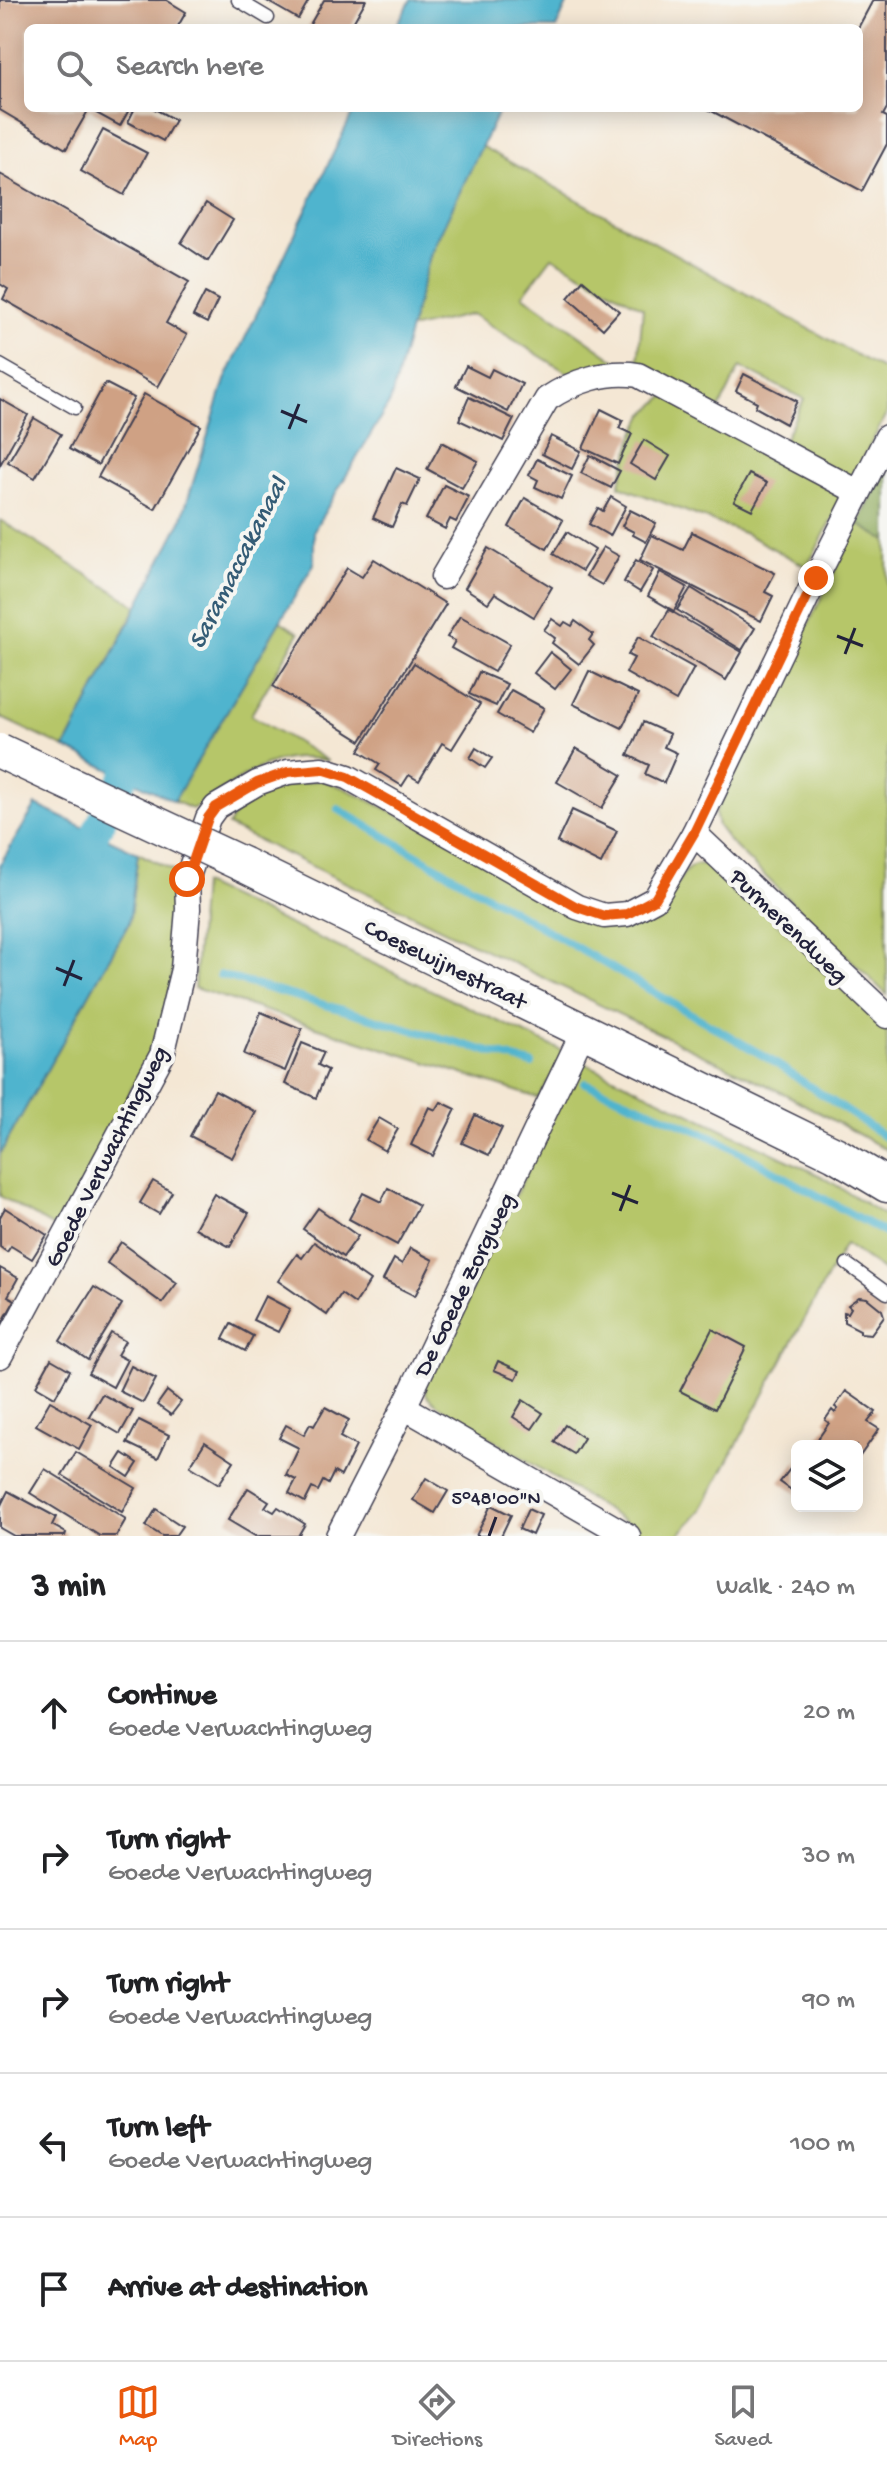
<!DOCTYPE html>
<meta charset="utf-8">
<style>
:root{--surface:#fff;--page:#f2f2f2;--text:#202124;--muted:#757577;--line:#e0e0e0;--accent:#ea580c}
body{margin:0;font-family:"Gochi Hand",sans-serif;background:var(--page);color:var(--text)}
.controls{position:absolute;right:24px;bottom:24px;display:grid;overflow:hidden;border-radius:12px;box-shadow:0 4px 20px #0003}
.controls button{width:72px;height:72px;display:grid;place-items:center;padding:0;border:0;border-bottom:2px solid var(--line);background:var(--surface);color:var(--text);font:40px sans-serif}
.stop{position:absolute;width:24px;height:24px;margin:-18px;border:6px solid #ea580c;border-radius:50%;background:#fff}
.stop.end{background:#ea580c;border-color:#fff;box-shadow:0 2px 8px #0008}
.list{margin:0;padding:0;list-style:none}
h2{display:flex;justify-content:space-between;align-items:center;height:104px;margin:0;padding:0 32px;font-size:34px}
h2 small{font-size:26px;font-weight:400;color:var(--muted)}
.list li{display:grid;grid-template-columns:52px 1fr auto;gap:24px;align-items:center;box-sizing:border-box;height:144px;padding:0 32px;border-top:2px solid var(--line)}
.list b{display:block;font-size:30px;white-space:nowrap}
.list p{margin:0;font-size:26px;white-space:nowrap;color:var(--muted)}
.list em{font-size:26px;font-style:normal;color:var(--muted)}
.icon{flex:none;width:44px;height:44px;fill:none;stroke:currentColor;stroke-width:2;stroke-linecap:round;stroke-linejoin:round}
.map{position:relative;flex:none;width:887px;height:1536px;overflow:hidden}
.search{position:absolute;background:var(--surface);box-shadow:0 4px 20px #0003;left:24px;right:24px;top:24px;height:88px;display:flex;align-items:center;gap:20px;box-sizing:border-box;padding:0 28px;border-radius:12px;color:var(--muted);font-size:30px}
.sheet{height:824px;background:var(--surface)}
nav{display:flex;justify-content:space-around;align-items:center;box-sizing:border-box;height:112px;border-top:2px solid var(--line);background:var(--surface);font-size:22px;color:var(--muted)}
nav a{display:grid;justify-items:center;gap:4px}
nav .on{color:var(--accent)}
.map>svg:first-child{display:block}
.green{fill:#b6c669;stroke:#6c7452;stroke-width:2}
.forest{fill:#90ab5d;stroke:#59664c;stroke-width:2}
.water{fill:#50b4ce;stroke:#396b84;stroke-width:2}
.lines{fill:none;stroke-linecap:round;stroke-linejoin:round}
.stream{stroke:#50b4ce;stroke-width:8}
.canal{stroke:#50b4ce;stroke-width:28}
.building{fill:#cfa184}
.lane-casing{stroke:#424052;stroke-width:15}
.street-casing{stroke:#424052;stroke-width:27}
.secondary-casing{stroke:#424052;stroke-width:37}
.lane{stroke:#fff;stroke-width:12}
.street{stroke:#fff;stroke-width:24}
.secondary{stroke:#fff;stroke-width:34}
.secondary-bridge-casing{stroke:#424052;stroke-width:37;stroke-linecap:butt}
.secondary-bridge{stroke:#fff;stroke-width:34}
.route{stroke:#ea580c;stroke-width:10}
.ticks{fill:none;stroke:#22223b;stroke-width:3}
.labels{text-anchor:middle;stroke-width:8;stroke-linejoin:round;paint-order:stroke}
.street-label{font-size:24px;fill:#22223b;stroke:#f6f6f2}
.water-label{font-size:26px;font-style:italic;fill:#345c76;stroke:#f6f6f2}
.ticks-label{font-size:20px;text-anchor:middle;fill:#22223b;stroke:#f6f6f2;stroke-width:8;stroke-linejoin:round;paint-order:stroke}
</style>
<div class="map">
<svg width="887" height="1536" viewBox="0 0 887 1536">
<rect width="100%" height="100%" fill="#f6f6f2"/>
<filter id="ink" filterUnits="userSpaceOnUse"><feTurbulence type="fractalNoise" baseFrequency=".0125" numOctaves="2"/><feDisplacementMap in="SourceGraphic" scale="16" xChannelSelector="R" yChannelSelector="G"/><feConvolveMatrix kernelMatrix="1 2 1 2 8 2 1 2 1" color-interpolation-filters="sRGB"/></filter>
<filter id="wash" filterUnits="userSpaceOnUse"><feTurbulence type="fractalNoise" baseFrequency=".006" numOctaves="4" result="noise"/><feDisplacementMap in="SourceGraphic" scale="32" xChannelSelector="R" yChannelSelector="G"/><feGaussianBlur stdDeviation="1.8" result="paint"/><feColorMatrix in="noise" values="0 0 0 0 0 0 0 0 0 0 0 0 0 0 0 0 0 1.4 0 .05"/><feComposite in="paint" operator="in"/></filter>
<g filter="url(#wash)">
<rect width="100%" height="100%" fill="#f4e7d4"/>
<g class="green">
<polygon points="481,146 887,372 887,413 851,482 782,444 804,399 740,367 719,409 638,364 643,308 552,257 523,295 625,367 576,378 472,314 410,329 431,252"/>
<polygon points="668,393 847,491 807,567 746,534 619,486 633,437 644,415"/>
<polygon points="0,520 137,606 65,748 0,717"/>
<polygon points="858,524 887,541 887,995 729,841 718,826 715,813"/>
<path d="M280,621L299,633L251,715L328,761C270,747 238,783 192,809L174,801Z"/>
<path d="M322,780L344,788L624,926C638,922 653,918 663,907C682,884 682,850 721,870L887,1028V1150L787,1095L228,826C242,792 289,784 322,780Z"/>
<polygon points="138,853 174,871 176,931 170,997 159,1035 59,1230 0,1196 0,1154 129,923"/>
<polygon points="202,884 567,1053 538,1098 194,988"/>
<polygon points="580,1061 823,1177 887,1217 887,1273 845,1244 701,1511 678,1536 648,1536 435,1403 427,1396 424,1385"/>
</g>
<polygon class="forest" points="887,467 887,541 858,524"/>
<g class="water">
<polygon points="411,0 569,0 556,28 395,28"/>
<polygon points="355,108 500,108 431,252 390,402 314,530 314,564 174,801 65,748 181,521 225,380"/>
<polygon points="36,805 138,853 129,923 0,1154 0,864"/>
</g>
<g class="lines">
<g class="stream">
<polyline points="338,809 769,1059 887,1138"/>
<polyline points="220,975 532,1064"/>
<polyline points="585,1083 713,1137 887,1234"/>
</g>
<polyline class="canal" points="78,867 141,744"/>
</g>
<g id="blocks">
<g class="building">
<polygon points="0,0 166,0 186,12 177,28 28,28 28,108 130,108 120,126 89,109 66,149 0,110"/>
<polygon points="265,0 309,0 298,19"/>
<polygon points="324,0 366,0 350,28 308,28"/>
<polygon points="873,0 887,0 887,108 883,115 887,117 887,144 862,191 706,108 859,108 858,28"/>
<polygon points="135,108 153,108 175,120 163,141 128,122"/>
<polygon points="103,130 147,153 124,195 81,171"/>
<polygon points="0,174 189,282 166,323 187,335 158,387 3,299 8,289 0,284"/>
<polygon points="206,203 233,220 208,261 181,243"/>
<polygon points="583,280 619,311 603,329 568,298"/>
<polygon points="205,293 218,300 207,323 193,316"/>
<polygon points="466,366 488,377 492,369 522,384 508,412 456,386"/>
<polygon points="744,374 797,401 786,424 755,407 757,402 736,391"/>
<polygon points="105,383 134,398 98,465 69,449"/>
<polygon points="144,394 201,426 155,509 98,477"/>
<polygon points="469,397 514,419 503,441 459,420"/>
<polygon points="0,399 28,415 0,465"/>
<polygon points="601,409 623,420 619,428 632,434 618,464 583,448"/>
<polygon points="34,418 61,434 35,478 8,462"/>
<polygon points="551,436 581,451 572,469 542,454"/>
<polygon points="644,440 670,456 656,480 630,464"/>
<polygon points="442,442 478,461 462,488 427,469"/>
<polygon points="590,455 620,471 611,488 581,473"/>
<polygon points="537,459 572,476 561,499 535,487 538,480 529,475"/>
<polygon points="396,468 420,479 407,506 402,504 392,527 373,518"/>
<polygon points="749,474 767,483 752,510 734,501"/>
<polygon points="444,485 469,497 456,522 450,519 445,529 426,519"/>
<polygon points="611,497 626,506 610,536 589,524 598,508 603,511"/>
<polygon points="525,498 563,520 547,549 509,527"/>
<polygon points="630,510 656,523 646,542 633,535 634,532 622,526"/>
<polygon points="567,532 595,550 582,571 553,554"/>
<polygon points="692,532 775,573 765,592 773,596 761,621 640,560 652,535 683,550"/>
<polygon points="603,547 619,556 602,585 586,576"/>
<polygon points="488,548 552,587 534,617 495,593 488,603 465,588"/>
<polygon points="374,559 446,604 361,741 273,686 347,568 362,577"/>
<polygon points="636,560 653,570 640,592 624,582"/>
<polygon points="660,572 687,587 674,611 648,596"/>
<polygon points="691,588 755,628 742,650 677,610"/>
<polygon points="669,610 742,652 726,680 653,637"/>
<polygon points="460,616 510,644 494,672 451,648 455,641 447,637"/>
<polygon points="552,619 562,626 565,622 572,626 575,621 593,634 589,640 594,645 579,664 552,643 555,638 544,630"/>
<polygon points="638,637 694,668 676,701 626,673 634,658 628,655"/>
<polygon points="550,652 571,669 555,689 534,673"/>
<polygon points="414,663 480,704 452,749 442,743 419,781 409,775 402,786 376,770 380,764 359,751"/>
<polygon points="589,671 638,695 622,728 573,704"/>
<polygon points="479,672 507,684 496,706 469,694"/>
<polygon points="511,690 544,708 530,733 497,714"/>
<polygon points="643,722 670,734 664,747 677,753 664,783 645,774 649,765 628,755"/>
<polygon points="476,748 492,758 485,768 470,758"/>
<polygon points="576,748 622,775 602,808 557,782"/>
<polygon points="572,810 617,831 601,864 557,842"/>
<polygon points="261,1012 302,1029 285,1071 244,1054"/>
<polygon points="302,1043 324,1052 318,1065 328,1070 316,1098 285,1084"/>
<polygon points="215,1090 256,1112 232,1158 190,1136"/>
<polygon points="441,1102 456,1109 433,1156 411,1145 429,1107 436,1110"/>
<polygon points="475,1115 502,1128 489,1155 462,1143"/>
<polygon points="379,1118 398,1129 385,1151 366,1140"/>
<polygon points="153,1181 172,1192 159,1214 140,1203"/>
<polygon points="388,1188 419,1205 397,1245 349,1219 363,1193 381,1202"/>
<polygon points="214,1194 249,1213 230,1247 195,1228"/>
<polygon points="5,1208 47,1235 32,1259 11,1246 7,1252 0,1247 0,1217"/>
<polygon points="318,1208 358,1236 343,1257 303,1229"/>
<polygon points="121,1242 177,1283 162,1303 107,1263"/>
<polygon points="314,1242 370,1281 355,1304 341,1294 327,1315 278,1281 297,1254 302,1258"/>
<polygon points="410,1248 433,1260 415,1296 383,1280 394,1259 402,1264"/>
<polygon points="0,1268 18,1278 8,1296 15,1300 0,1327"/>
<polygon points="94,1287 122,1304 88,1360 60,1341"/>
<polygon points="265,1296 290,1309 278,1332 253,1320"/>
<polygon points="859,1297 867,1298 882,1310 884,1316 871,1334 860,1333 860,1330 844,1322 844,1312 848,1313 851,1308 848,1305"/>
<polygon points="231,1324 253,1336 245,1351 223,1339"/>
<polygon points="712,1329 746,1347 715,1409 680,1391"/>
<polygon points="111,1333 125,1341 117,1355 127,1360 113,1387 88,1373"/>
<polygon points="51,1359 70,1370 55,1397 36,1386"/>
<polygon points="498,1361 520,1371 516,1379 494,1370"/>
<polygon points="131,1366 156,1379 143,1403 119,1391"/>
<polygon points="167,1391 181,1402 171,1415 157,1405"/>
<polygon points="846,1391 876,1412 868,1422 879,1429 857,1460 857,1446 813,1446 829,1423 825,1420 832,1410 835,1413 838,1409 835,1407"/>
<polygon points="102,1394 133,1411 120,1434 89,1416"/>
<polygon points="523,1400 543,1413 532,1429 513,1417"/>
<polygon points="50,1401 92,1425 79,1449 36,1425"/>
<polygon points="325,1407 349,1420 340,1437 356,1446 341,1476 334,1472 328,1484 323,1481 318,1491 312,1488 305,1502 289,1493 296,1480 286,1475 299,1448 279,1438 286,1425 304,1435 310,1424 314,1426"/>
<polygon points="139,1420 169,1435 158,1458 127,1443"/>
<polygon points="565,1425 584,1438 574,1454 554,1442"/>
<polygon points="205,1442 234,1461 219,1484 190,1466"/>
<polygon points="76,1452 136,1488 122,1512 62,1475"/>
<polygon points="123,1453 138,1463 129,1477 114,1467"/>
<polygon points="797,1460 797,1494 780,1482"/>
<polygon points="45,1469 126,1519 116,1536 100,1536 30,1493"/>
<polygon points="426,1478 448,1491 435,1513 413,1500"/>
<polygon points="248,1488 269,1501 265,1507 274,1512 278,1507 305,1524 298,1536 255,1536 228,1520"/>
<polygon points="8,1491 56,1517 52,1525 66,1533 65,1536 14,1536 0,1528 0,1507"/>
<polygon points="491,1505 511,1515 501,1536 476,1536"/>
<polygon points="156,1509 182,1526 175,1536 162,1536 146,1526"/>
<polygon points="528,1509 541,1515 532,1535 519,1529"/>
</g>
</g>
</g>
<g filter="url(#ink)">
<use href="#blocks" fill-opacity="0" stroke="#424052" stroke-width="2"/>
<g class="lines">
<defs>
<g id="lane">
<polyline points="238,0 268,18"/>
<polyline points="0,365 75,408"/>
<polyline points="847,1264 887,1293"/>
</g>
<g id="street">
<path d="M443,577L547,399C574,381 607,370 638,375L858,492"/>
<polyline points="694,833 887,1016"/>
<polyline points="0,1356 162,1055 183,969 188,909 187,879 208,818 216,807 257,783 288,772 322,769 348,777 577,907 604,916 627,914 655,899 694,833 816,578 887,437"/>
<polyline points="404,1407 628,1536"/>
<polyline points="338,1536 404,1407 584,1030"/>
</g>
<polyline id="secondary" points="244,865 835,1154 887,1185"/>
</defs>
<use href="#lane" class="lane-casing"/>
<use href="#street" class="street-casing"/>
<use href="#secondary" class="secondary-casing"/>
<use href="#lane" class="lane"/>
<use href="#street" class="street"/>
<use href="#secondary" class="secondary"/>
<defs>
<polyline id="secondary-bridge" points="0,751 244,865"/>
</defs>
<use href="#secondary-bridge" class="secondary-bridge-casing"/>
<use href="#secondary-bridge" class="secondary-bridge"/>
</g>
</g>
<g class="lines" filter="url(#ink)">
<polyline class="route" points="187,879 208,818 216,807 257,783 288,772 322,769 348,777 577,907 604,916 627,914 655,899 694,833 816,578"/>
</g>
<path class="ticks" d="M281,411L307,422M289,429L299,404M837,636L863,646M845,654L855,628M56,968L82,979M64,986L74,960M612,1193L638,1203M620,1211L630,1185M489,1536L496,1517"/>
<g class="labels">
<g class="street-label">
<text transform="translate(790 925) rotate(44)" y="8">Purmerendweg</text>
<text transform="translate(446 963) rotate(26)" y="8">Coesewijnestraat</text>
<text transform="translate(105 1156) rotate(-63)" y="8">Goede Verwachtingweg</text>
<text transform="translate(463 1284) rotate(-64)" y="8">De Goede Zorgweg</text>
</g>
<g class="water-label">
<text transform="translate(236 562) rotate(-63)" y="9">Saramaccakanaal</text>
</g>
</g>
<g class="ticks-label">
<text x="496" y="1504">5°48'00"N</text>
</g>
</svg>
<div class="controls">
<button><svg class="icon" aria-label="layers" viewBox="0 0 24 24"><path d="M12 4l9 5-9 5-9-5zM3 14l9 5 9-5"/></svg></button>
</div>
<div class="stop" style="left:187px;top:879px"></div>
<div class="stop end" style="left:816px;top:578px"></div>
<div class="search"><svg class="icon" aria-label="search" viewBox="0 0 24 24"><circle cx="10" cy="10" r="6"/><path d="M15 15l6 6"/></svg>Search here</div>
</div>
<section class="sheet">
<h2>3 min<small>Walk · 240 m</small></h2>
<ul class="list">
<li><svg class="icon" aria-label="ahead" viewBox="0 0 24 24"><path d="M12 20V5M6 11l6-6 6 6"/></svg><div><b>Continue</b><p>Goede Verwachtingweg</p></div><em>20 m</em></li>
<li><svg class="icon" aria-label="right" viewBox="0 0 24 24"><path d="M7 20v-9h11M14 6l5 5-5 5"/></svg><div><b>Turn right</b><p>Goede Verwachtingweg</p></div><em>30 m</em></li>
<li><svg class="icon" aria-label="right" viewBox="0 0 24 24"><path d="M7 20v-9h11M14 6l5 5-5 5"/></svg><div><b>Turn right</b><p>Goede Verwachtingweg</p></div><em>90 m</em></li>
<li><svg class="icon" aria-label="left" viewBox="0 0 24 24"><path d="M17 20v-9H6M10 6l-5 5 5 5"/></svg><div><b>Turn left</b><p>Goede Verwachtingweg</p></div><em>100 m</em></li>
<li><svg class="icon" aria-label="arrive" viewBox="0 0 24 24"><path d="M6 21V4h12l-3 4 3 4H6"/></svg><div><b>Arrive at destination</b></div></li>
</ul>
</section>
<nav>
<a class="on"><svg class="icon" aria-label="map" viewBox="0 0 24 24"><path d="M3 6l6-2 6 2 6-2v14l-6 2-6-2-6 2zM9 4v14M15 6v14"/></svg>Map</a>
<a><svg class="icon" aria-label="directions" viewBox="0 0 24 24"><path d="M12 3l9 9-9 9-9-9zM9 14v-3h6M13 9l2 2-2 2"/></svg>Directions</a>
<a><svg class="icon" aria-label="saved" viewBox="0 0 24 24"><path d="M7 4h10v16l-5-4-5 4z"/></svg>Saved</a>
</nav>
